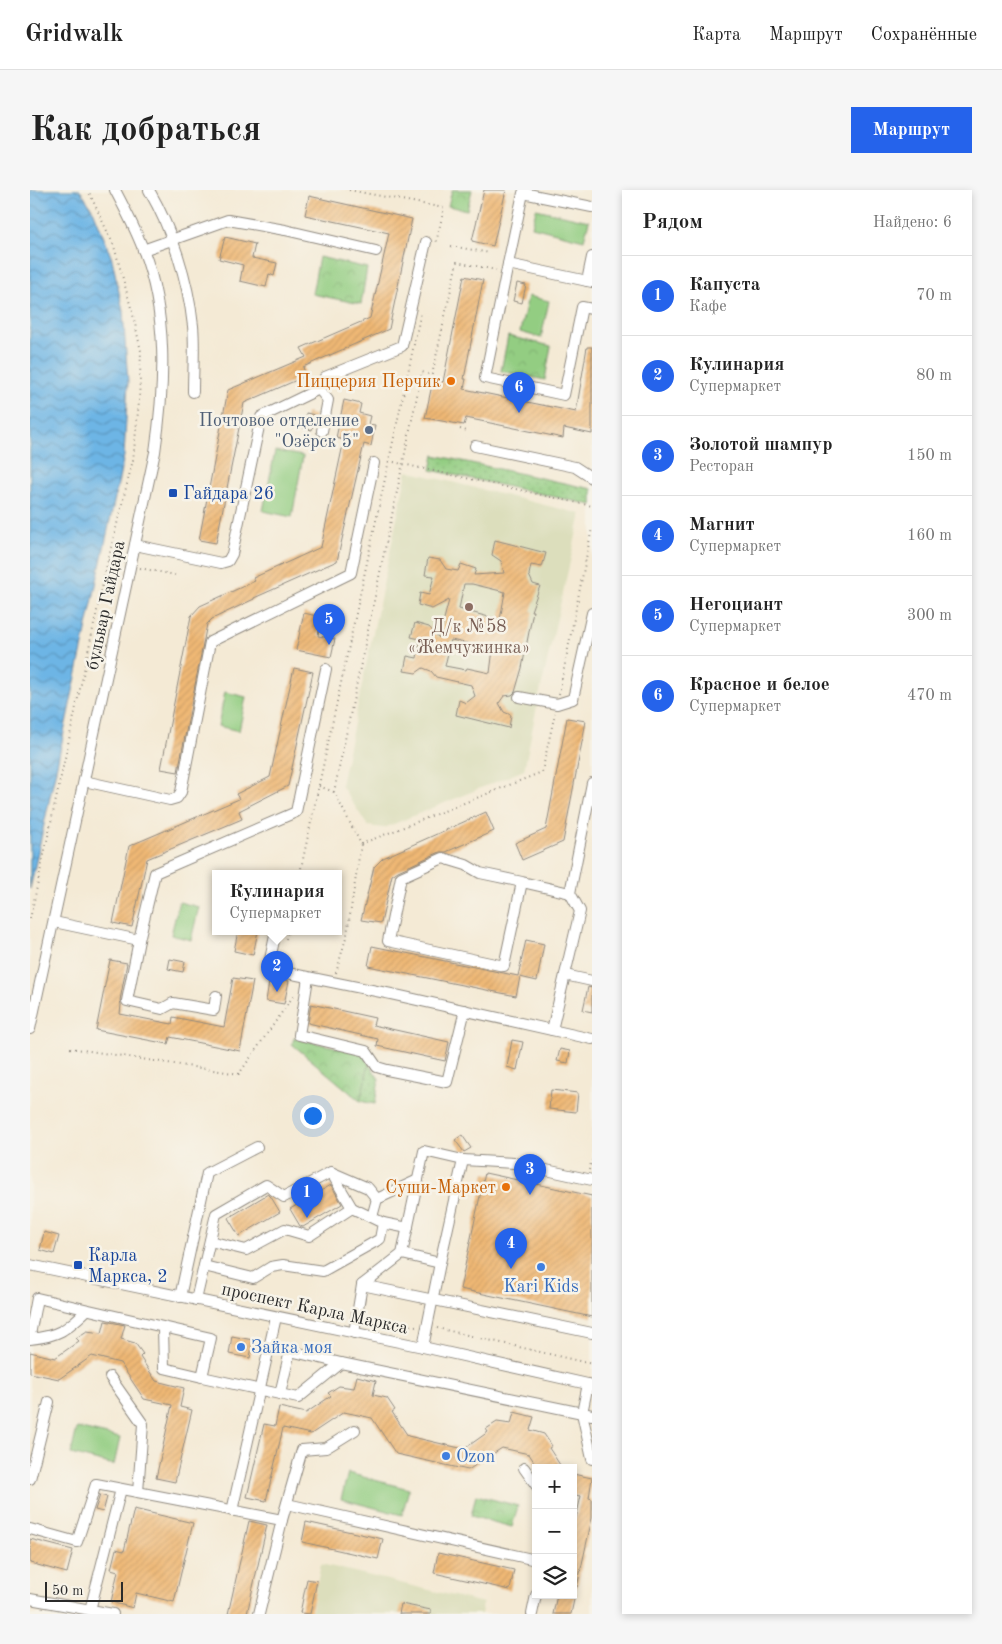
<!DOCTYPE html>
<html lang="ru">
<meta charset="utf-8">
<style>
:root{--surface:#fff;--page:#f6f6f6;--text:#222;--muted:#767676;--line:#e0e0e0;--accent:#2563eb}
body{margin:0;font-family:"Old Standard TT",serif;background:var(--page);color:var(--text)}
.controls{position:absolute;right:15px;bottom:15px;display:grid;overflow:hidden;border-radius:0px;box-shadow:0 2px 8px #0003}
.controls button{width:45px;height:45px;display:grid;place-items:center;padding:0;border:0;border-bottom:1px solid var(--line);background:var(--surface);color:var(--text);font:25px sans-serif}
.scale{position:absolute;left:15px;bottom:12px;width:78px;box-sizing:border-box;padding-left:5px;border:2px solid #2b2b2b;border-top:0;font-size:14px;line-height:18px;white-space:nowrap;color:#2b2b2b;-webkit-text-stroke:4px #f7f3e8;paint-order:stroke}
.you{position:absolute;left:282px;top:925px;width:18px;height:18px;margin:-12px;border:4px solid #fff;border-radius:50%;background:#1a73e8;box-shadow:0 0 0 8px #1a73e833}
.badge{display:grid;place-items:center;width:32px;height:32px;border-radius:50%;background:var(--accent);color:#fff;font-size:16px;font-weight:700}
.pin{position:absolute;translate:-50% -41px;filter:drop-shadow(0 1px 2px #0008)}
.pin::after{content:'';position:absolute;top:26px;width:18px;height:15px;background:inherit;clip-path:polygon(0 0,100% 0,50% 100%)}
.popup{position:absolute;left:182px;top:680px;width:130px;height:65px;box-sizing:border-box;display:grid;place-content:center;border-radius:0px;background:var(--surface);filter:drop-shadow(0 1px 4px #0005);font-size:16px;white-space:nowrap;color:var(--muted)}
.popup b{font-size:19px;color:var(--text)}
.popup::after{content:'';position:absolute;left:50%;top:100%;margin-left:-10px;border:10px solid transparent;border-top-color:var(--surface)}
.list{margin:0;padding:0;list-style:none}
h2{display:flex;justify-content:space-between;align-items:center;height:65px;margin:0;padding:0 20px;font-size:21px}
h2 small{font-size:16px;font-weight:400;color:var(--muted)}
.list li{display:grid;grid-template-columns:32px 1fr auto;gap:15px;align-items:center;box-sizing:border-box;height:80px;padding:0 20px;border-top:1px solid var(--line)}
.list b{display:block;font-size:19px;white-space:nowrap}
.list p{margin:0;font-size:16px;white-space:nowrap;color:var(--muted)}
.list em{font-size:16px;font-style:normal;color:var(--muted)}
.icon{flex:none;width:28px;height:28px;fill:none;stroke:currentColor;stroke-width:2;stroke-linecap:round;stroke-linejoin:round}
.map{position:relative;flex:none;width:562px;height:1424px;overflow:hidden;border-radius:0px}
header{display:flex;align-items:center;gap:30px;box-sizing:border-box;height:70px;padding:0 25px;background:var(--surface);border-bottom:1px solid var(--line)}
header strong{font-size:24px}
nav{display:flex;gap:28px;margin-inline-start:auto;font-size:18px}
.intro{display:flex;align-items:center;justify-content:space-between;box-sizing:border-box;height:120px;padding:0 30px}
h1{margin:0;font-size:35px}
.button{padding:12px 22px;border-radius:0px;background:var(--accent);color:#fff;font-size:18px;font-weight:700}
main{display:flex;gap:30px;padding:0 30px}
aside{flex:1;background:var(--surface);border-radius:0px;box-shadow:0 2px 8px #0003}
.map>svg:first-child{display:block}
.built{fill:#dcdebc}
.grass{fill:url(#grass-dots);stroke:#5f7c56}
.park{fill:url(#park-crowns);stroke:#5f7c56}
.garden{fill:#93cd82;stroke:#5f7c56}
.water{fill:url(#water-waves);stroke:#4c7088}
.building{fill:url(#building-hatch);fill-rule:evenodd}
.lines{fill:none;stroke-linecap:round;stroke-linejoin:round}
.minor-casing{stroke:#908a80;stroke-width:12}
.path{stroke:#908a80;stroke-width:2;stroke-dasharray:1 4;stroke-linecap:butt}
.minor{stroke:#fff;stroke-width:10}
.food-dot{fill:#e8710a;stroke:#f7f3e8;stroke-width:2}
.service-dot{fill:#5c6f8a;stroke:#f7f3e8;stroke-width:2}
.transit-dot{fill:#1a4fb4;stroke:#f7f3e8;stroke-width:2}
.education-dot{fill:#8d6e63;stroke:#f7f3e8;stroke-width:2}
.shop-dot{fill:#3f7fe0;stroke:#f7f3e8;stroke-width:2}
.labels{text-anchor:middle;stroke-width:5;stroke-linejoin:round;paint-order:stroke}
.food-label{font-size:18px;fill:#c56008;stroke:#f7f3e8;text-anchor:end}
.service-label{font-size:18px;fill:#4e5e75;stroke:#f7f3e8;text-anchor:end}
.transit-label{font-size:18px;fill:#164399;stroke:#f7f3e8;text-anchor:start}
.street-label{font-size:18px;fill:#2b2b2b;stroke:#f7f3e8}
.education-label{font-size:18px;fill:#785e54;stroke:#f7f3e8}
.shop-label{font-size:18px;fill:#366cbe;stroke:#f7f3e8;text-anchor:start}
</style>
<header>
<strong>Gridwalk</strong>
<nav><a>Карта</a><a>Маршрут</a><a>Сохранённые</a></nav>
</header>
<div class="intro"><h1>Как добраться</h1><a class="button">Маршрут</a></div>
<main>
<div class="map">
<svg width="562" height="1424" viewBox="0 0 562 1424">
<defs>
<pattern id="grass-dots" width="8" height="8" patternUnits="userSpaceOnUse" patternTransform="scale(1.25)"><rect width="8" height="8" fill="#93cd82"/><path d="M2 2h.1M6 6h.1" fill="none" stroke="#7fb070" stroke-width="1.8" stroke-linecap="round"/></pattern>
<pattern id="park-crowns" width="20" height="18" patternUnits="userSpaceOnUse" patternTransform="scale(1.25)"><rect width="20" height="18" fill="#93cd82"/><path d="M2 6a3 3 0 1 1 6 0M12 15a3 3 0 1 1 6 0" fill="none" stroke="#7fb070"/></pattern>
<pattern id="water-waves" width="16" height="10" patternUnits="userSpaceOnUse" patternTransform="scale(1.25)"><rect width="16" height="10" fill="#6db5e5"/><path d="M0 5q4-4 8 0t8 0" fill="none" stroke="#5a93ba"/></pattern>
<pattern id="building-hatch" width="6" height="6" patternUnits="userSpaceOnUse" patternTransform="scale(1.25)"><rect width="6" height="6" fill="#efb875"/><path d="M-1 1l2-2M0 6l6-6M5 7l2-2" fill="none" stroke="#cd9e65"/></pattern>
</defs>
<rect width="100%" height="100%" fill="#f7f3e8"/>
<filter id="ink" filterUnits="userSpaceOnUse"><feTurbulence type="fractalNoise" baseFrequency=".02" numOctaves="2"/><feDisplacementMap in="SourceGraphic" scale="10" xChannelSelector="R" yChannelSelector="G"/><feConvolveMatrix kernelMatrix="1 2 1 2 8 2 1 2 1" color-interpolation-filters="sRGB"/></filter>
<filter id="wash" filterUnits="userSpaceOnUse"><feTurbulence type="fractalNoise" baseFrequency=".0096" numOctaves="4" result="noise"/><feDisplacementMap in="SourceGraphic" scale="20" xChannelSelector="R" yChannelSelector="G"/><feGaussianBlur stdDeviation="1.12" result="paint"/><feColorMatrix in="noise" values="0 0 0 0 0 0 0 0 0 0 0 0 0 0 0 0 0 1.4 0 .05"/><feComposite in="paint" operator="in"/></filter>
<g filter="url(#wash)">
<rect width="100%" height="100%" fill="#f4ead5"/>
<g class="built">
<polygon points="377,281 551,324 508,511 494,580 354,638 338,636 311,595"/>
<polygon points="291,1374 453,1413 451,1424 281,1424"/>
</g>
<g class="grass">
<polygon points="404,265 562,299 562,315 401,280"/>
<polygon points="339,874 349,889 345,914 330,911"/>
</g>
<g class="park">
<polygon points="422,0 442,0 437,20 418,16"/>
<polygon points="289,67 337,78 331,114 282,104"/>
<polygon points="478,146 521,156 515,190 471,181"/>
<polygon points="264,848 332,863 339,874 330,911 262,854"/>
<polygon points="446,1305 488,1316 482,1337 441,1326"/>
</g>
<g class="garden">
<polygon points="506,19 559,31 554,50 502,37"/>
<polygon points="498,106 519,111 511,148 490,142"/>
<polygon points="245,261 273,266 262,327 233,321"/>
<polygon points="195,502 216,507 209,541 188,536"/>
<polygon points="149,712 169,717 161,750 141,745"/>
<polygon points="47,1238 90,1248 84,1275 41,1264"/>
<polygon points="318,1283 379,1299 372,1325 311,1309"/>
</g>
<polygon class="water" points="0,0 50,0 64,22 82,69 93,121 98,192 94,266 0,699"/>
<g id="blocks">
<g class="building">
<polygon points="454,0 476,0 463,56 442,51"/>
<polygon points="279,6 382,29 359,139 273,177 276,186 214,213 186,353 169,350 198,200 276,167 271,158 340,128 359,43 275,25"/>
<polygon points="195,47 225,54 222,68 247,73 244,86 239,84 236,97 210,91 213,75 189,69"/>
<polygon points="434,86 453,90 434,189 436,189 434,199 546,222 557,157 562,157 562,244 534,238 533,248 436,228 434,235 395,228 403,190 413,192"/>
<polygon points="487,93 496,95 492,113 483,111"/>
<polygon points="314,210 331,214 329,223 340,226 338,234 345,235 341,256 334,254 307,371 224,408 224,409 182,429 177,434 148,582 131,579 161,426 170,416 225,391 223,388 291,357 314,250 306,248"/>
<polygon points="276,223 285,225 282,240 273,238"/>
<path d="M465,350L516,363L512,377L501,375L499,385L503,394L510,396L501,421H503L492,478L485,502L482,505L474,506L469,513L474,522L481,525L479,538L426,525L429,510L436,513L445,506L441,495L406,487L401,481L393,478L386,483L374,481L377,466L387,468L390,449L381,447L385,433L399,437L409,448L419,410L402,419L388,415L390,403L399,405L404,386L395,385L398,368L410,370L416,379L428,381L431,374L446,379L444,385L474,383L471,371L462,365ZM434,394H442L475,402L470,430L429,419ZM421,450L463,459L460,483L437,478L436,480L415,476Z"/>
<polygon points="274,423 291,427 288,446 305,449 301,467 266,460"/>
<polygon points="264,478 283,482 258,596 209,621 212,629 117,669 102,737 83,733 99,656 209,609 206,604 240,587"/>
<polygon points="537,528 556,531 533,652 492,670 485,653 516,639"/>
<polygon points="456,622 464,641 416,662 410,662 368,681 362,685 351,733 331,730 344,677 353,668"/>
<polygon points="208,741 228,741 223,765 204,761"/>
<polygon points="496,750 514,754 507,791 490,787 486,806 338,776 342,756 488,786"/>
<polygon points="140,769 155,772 153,782 138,779"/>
<polygon points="80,770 97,773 90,810 91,815 90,824 142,834 143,827 194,837 203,788 223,791 210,861 140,847 138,854 66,840"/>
<polygon points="246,788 259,791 254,814 236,811 239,792 245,794"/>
<polygon points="558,797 562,798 562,822 553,820"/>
<polygon points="281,814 345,828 343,835 419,852 415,871 347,856 348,849 278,833"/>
<polygon points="482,850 493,852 487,880 477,877"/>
<polygon points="530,859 540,861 538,873 527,871"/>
<polygon points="521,900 548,903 546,922 519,919"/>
<polygon points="432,945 441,958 434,962 425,950"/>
<polygon points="455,983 562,1006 562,1127 430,1099"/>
<polygon points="301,995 312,1014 273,1037 270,1036 260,1019"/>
<polygon points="238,1004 241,1007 250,1022 209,1046 198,1028"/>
<polygon points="14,1042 29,1046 24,1064 10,1060"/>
<polygon points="75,1131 95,1135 91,1149 105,1153 113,1164 110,1167 126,1191 154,1198 150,1217 162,1220 145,1292 126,1288 142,1215 114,1209 90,1173 62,1166 29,1189 0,1183 0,1162 25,1168 49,1151 46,1148 57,1141 72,1143"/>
<polygon points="202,1146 223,1150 220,1168 199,1164"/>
<polygon points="327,1186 346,1191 343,1205 357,1208 365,1220 362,1222 378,1246 434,1259 458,1242 456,1239 467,1232 481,1234 484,1222 504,1227 500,1240 514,1244 522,1256 519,1258 532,1278 508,1278 499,1264 472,1258 438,1280 366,1264 342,1228 314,1222 281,1244 253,1238 236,1311 217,1307 234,1234 245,1236 249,1217 276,1223 301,1206 298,1203 309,1196 324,1198"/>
<polygon points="543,1284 562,1288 559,1308 562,1309 562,1328 547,1397 543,1397 543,1332 544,1328 546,1328 551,1306 543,1305"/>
<polygon points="70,1305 77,1307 73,1322 65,1320"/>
<polygon points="104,1319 163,1333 144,1412 106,1403 103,1418 81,1412 88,1381 81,1379 86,1359 94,1361"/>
<polygon points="219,1331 237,1335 217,1424 198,1424"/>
<polygon points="276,1332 353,1349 348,1369 272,1352"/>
<polygon points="0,1349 43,1360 37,1383 0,1373"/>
<polygon points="408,1363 484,1380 480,1400 404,1383"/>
<polygon points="277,1389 287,1391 280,1424 270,1423"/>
<polygon points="527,1405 545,1405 541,1424 523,1424"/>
<polygon points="371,1414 401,1420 401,1424 369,1424"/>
</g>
</g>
</g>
<g filter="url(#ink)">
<use href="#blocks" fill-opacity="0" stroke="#908a80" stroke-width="1"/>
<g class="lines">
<defs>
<g id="minor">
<path d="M119,0C142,40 158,89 163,136C165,157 163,180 163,202"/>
<polyline points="562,17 493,3 478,74 562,92"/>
<polyline points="113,60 198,30 255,40 346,61"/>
<polyline points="478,74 455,188 534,205 552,117 562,119"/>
<polyline points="557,91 562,67"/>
<polyline points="289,199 298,210 292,241"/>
<polyline points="445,256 545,277 562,288"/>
<polyline points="105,355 191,373 198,371 202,364 231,227 289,199 295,187 372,156 396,52"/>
<polyline points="489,507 527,514 543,509 562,423"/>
<polyline points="54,591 140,610 147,608 151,602 180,452 321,383 344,273"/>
<polyline points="492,692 450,683 436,675 413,668 371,687 358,751 474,776 492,692 540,703"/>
<polyline points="24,732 109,750 125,683 266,622 296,479"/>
<polyline points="246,741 238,779 361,804 562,849"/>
<polyline points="109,750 97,811 132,819 143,813 184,820 186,806"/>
<polyline points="535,785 562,791"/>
<polyline points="278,788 269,845 336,861 347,877 357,880 417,892 435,820"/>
<path d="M0,839L125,262C135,194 138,125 113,59C105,38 95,19 85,0"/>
<polyline points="522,840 550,721 540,703 562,593"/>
<polyline points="301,982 322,1018"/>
<polyline points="342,1027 347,1009 388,990"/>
<polyline points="353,1033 378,1038"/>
<polyline points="372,1064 410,1073 433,970"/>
<polyline points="0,1075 393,1157 562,1195"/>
<polyline points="174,1076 223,1088 241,1077 253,1075 293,1081 350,1049 353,1033 322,1018 279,1046 255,1039 216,1060 180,1051"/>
<polyline points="332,1095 562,1143"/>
<polyline points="150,1107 177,983 227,957"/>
<polyline points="166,1110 186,1024 236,995 254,1007 301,982 338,998 347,1009"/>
<polyline points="324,1143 332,1095 372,1064 394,961 433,970 484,973 562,990"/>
<polyline points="0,1145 7,1108 181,1148 172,1187 134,1178 133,1138"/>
<path d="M0,1149C29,1146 36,1140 57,1120"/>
<polyline points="393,1157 410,1073"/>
<polyline points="80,1187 113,1234 108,1302"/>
<polyline points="172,1187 268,1208 311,1173"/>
<polyline points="558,1194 552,1223 562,1269"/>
<polyline points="250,1204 260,1161 311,1173 562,1225"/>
<polyline points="494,1278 506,1295"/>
<polyline points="0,1289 19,1212"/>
<polyline points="257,1314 506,1370"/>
<polyline points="202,1321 246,1127"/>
<polyline points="0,1339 47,1352 66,1294 252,1330"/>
<polyline points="0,1409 83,1424"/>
<polyline points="60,1420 91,1299"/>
<polyline points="229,1424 252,1330 272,1260 296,1258 325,1240"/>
<polyline points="502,1424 506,1405"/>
</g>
</defs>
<use href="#minor" class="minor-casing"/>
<g class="path">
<polyline points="319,0 414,18 406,53"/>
<polyline points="421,56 460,63"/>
<polyline points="430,239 437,241"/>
<polyline points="359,271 562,316"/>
<polyline points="78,370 91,373"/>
<polyline points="110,378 145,385"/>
<polyline points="529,504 562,338"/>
<polyline points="289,596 304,602"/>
<polyline points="331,654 512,582 525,523"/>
<polyline points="270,683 391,122"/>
<polyline points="0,729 78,370 103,270 109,212 111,161 103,125 84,56 58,0"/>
<polyline points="256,749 258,741"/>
<polyline points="306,783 317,744 331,654 304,602 392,182 402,185 427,72 466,80"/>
<polyline points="40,858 209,884 264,805"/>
<polyline points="559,980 562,970"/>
<polyline points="335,1133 388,1136"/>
<polyline points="407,1138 562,1174"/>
</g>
<use href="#minor" class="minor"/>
</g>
</g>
<g class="food-dot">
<circle cx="421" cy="191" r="5"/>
<circle cx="476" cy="997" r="5"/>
</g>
<circle class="service-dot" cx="339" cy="240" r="5"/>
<g class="transit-dot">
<rect x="138" y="298" width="10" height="10" rx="2.5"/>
<rect x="43" y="1070" width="10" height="10" rx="2.5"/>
</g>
<circle class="education-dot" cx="439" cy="417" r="5"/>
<g class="shop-dot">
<circle cx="511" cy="1077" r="5"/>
<circle cx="211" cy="1157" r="5"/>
<circle cx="416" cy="1266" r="5"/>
</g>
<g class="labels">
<g class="food-label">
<text x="411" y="197">Пиццерия Перчик</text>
<text x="466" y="1003">Суши-Маркет</text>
</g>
<g class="service-label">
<text x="329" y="236">Почтовое отделение<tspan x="329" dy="21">"Озёрск 5"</tspan></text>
</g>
<g class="transit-label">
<text x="153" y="309">Гайдара 26</text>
<text x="58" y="1071">Карла<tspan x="58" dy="21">Маркса, 2</tspan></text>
</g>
<g class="street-label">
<text transform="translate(75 415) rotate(-78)" y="6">бульвар Гайдара</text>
<text transform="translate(285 1118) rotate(12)" y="6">проспект Карла Маркса</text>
</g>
<g class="education-label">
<text x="439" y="442">Д/к №58<tspan x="439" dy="21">«Жемчужинка»</tspan></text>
</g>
<g class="shop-label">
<text x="511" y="1102" text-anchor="middle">Kari Kids</text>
<text x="221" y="1163">Зайка моя</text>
<text x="426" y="1272">Ozon</text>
</g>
</g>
</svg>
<div class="controls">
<button>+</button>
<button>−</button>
<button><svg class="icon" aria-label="layers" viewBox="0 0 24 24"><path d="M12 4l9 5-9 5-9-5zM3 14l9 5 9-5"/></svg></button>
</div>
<div class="scale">50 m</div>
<div class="you"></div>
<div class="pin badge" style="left:277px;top:1028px">1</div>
<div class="pin badge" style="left:247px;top:802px">2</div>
<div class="popup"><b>Кулинария</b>Супермаркет</div>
<div class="pin badge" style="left:500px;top:1005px">3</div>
<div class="pin badge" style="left:481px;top:1079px">4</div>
<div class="pin badge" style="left:299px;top:455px">5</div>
<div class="pin badge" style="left:489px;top:223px">6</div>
</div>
<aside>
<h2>Рядом<small>Найдено: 6</small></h2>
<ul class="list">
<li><span class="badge">1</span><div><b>Капуста</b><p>Кафе</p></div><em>70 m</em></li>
<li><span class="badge">2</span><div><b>Кулинария</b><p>Супермаркет</p></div><em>80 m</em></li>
<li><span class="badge">3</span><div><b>Золотой шампур</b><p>Ресторан</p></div><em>150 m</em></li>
<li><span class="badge">4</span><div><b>Магнит</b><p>Супермаркет</p></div><em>160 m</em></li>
<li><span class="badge">5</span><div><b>Негоциант</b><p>Супермаркет</p></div><em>300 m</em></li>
<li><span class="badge">6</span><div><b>Красное и белое</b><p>Супермаркет</p></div><em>470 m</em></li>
</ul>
</aside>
</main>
